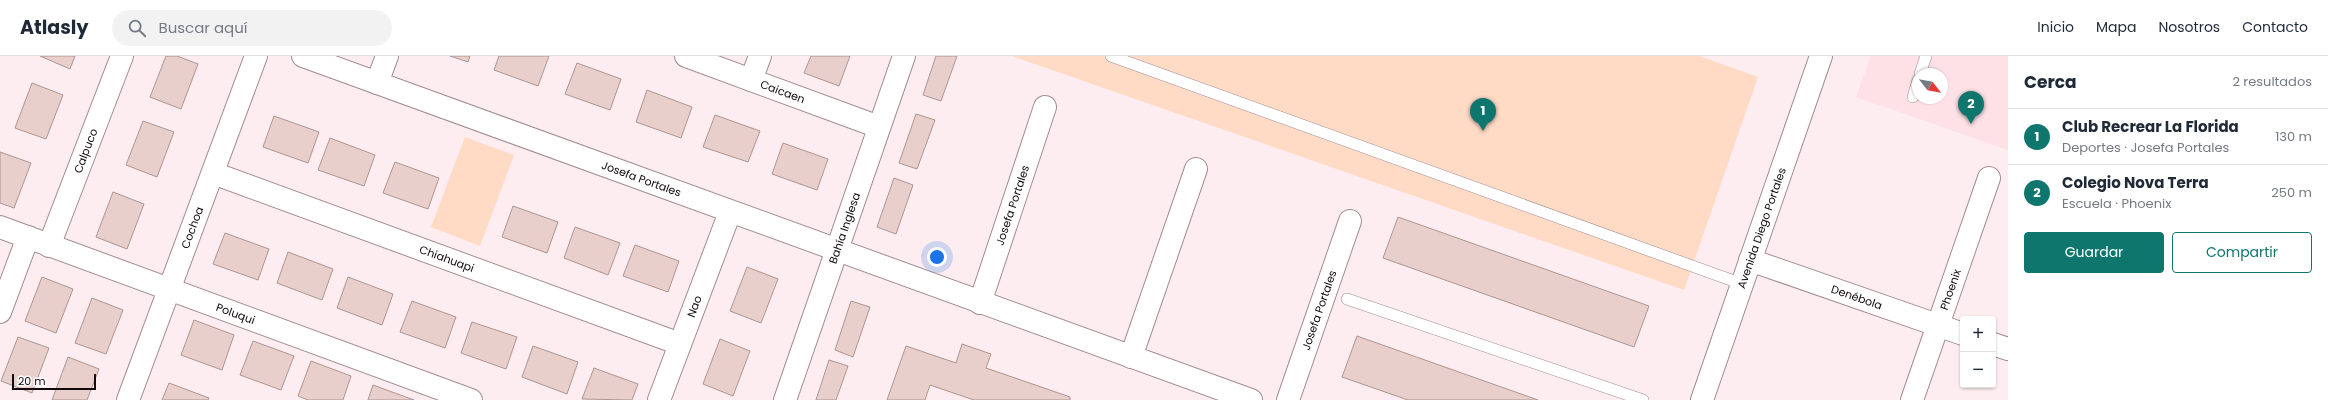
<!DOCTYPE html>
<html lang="es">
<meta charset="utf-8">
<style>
:root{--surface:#fff;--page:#f2f2f3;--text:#1f2937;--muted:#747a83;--line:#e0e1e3;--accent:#0f766e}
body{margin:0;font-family:Poppins,sans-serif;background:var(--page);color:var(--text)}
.controls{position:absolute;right:12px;bottom:12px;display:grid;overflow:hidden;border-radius:4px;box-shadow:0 1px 3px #0004}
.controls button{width:36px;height:36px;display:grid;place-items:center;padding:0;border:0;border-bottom:1px solid var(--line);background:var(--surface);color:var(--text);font:20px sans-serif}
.compass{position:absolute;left:1912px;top:12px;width:36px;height:36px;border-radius:50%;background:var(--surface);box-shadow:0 1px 3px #0004;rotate:121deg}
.scale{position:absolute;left:12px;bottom:10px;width:84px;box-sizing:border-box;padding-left:4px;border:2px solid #11090b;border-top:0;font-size:11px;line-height:14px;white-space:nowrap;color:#11090b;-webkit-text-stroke:3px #fff;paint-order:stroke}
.you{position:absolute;left:937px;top:201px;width:14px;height:14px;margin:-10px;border:3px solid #fff;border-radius:50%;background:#1a73e8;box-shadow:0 0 0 6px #1a73e833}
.badge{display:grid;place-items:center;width:26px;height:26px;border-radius:50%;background:var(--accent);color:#fff;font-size:13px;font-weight:700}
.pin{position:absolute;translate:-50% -33px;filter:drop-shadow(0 1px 2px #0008)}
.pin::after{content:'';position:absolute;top:21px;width:14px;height:12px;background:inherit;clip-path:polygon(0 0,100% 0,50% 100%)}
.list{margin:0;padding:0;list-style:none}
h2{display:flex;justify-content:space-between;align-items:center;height:52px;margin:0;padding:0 16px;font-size:17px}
h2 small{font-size:13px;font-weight:400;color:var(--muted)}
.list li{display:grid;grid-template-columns:26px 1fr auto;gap:12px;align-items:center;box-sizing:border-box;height:56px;padding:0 16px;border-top:1px solid var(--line)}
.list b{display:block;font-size:15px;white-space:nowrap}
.list p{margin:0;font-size:13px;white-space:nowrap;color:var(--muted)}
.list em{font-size:13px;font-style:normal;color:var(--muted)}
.actions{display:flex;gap:8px;padding:12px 16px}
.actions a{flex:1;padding:9px 0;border:1px solid var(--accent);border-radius:4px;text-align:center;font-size:14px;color:var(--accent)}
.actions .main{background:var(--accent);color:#fff}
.icon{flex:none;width:22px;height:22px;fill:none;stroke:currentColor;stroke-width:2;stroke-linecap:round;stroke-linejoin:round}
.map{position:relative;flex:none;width:2008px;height:344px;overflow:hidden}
header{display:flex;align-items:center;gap:24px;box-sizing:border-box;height:56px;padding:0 20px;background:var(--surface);border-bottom:1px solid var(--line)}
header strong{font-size:19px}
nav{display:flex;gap:22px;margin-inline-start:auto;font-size:14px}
.search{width:280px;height:36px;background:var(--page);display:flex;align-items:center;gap:10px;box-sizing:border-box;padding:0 14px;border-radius:22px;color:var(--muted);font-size:15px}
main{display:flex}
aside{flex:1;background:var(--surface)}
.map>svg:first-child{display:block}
.built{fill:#fde1e7;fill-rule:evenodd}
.green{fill:#ffdac5}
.building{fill:#e8cfcb;stroke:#ad9592}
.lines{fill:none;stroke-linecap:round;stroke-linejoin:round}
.lane-casing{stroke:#a38c91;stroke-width:12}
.street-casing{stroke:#a38c91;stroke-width:24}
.secondary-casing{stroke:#a38c91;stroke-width:24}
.lane{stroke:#fff;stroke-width:11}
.street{stroke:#fff;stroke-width:22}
.secondary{stroke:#fff;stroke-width:22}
.labels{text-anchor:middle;stroke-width:3;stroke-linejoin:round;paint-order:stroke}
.street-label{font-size:11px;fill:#11090b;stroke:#fff}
</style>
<header>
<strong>Atlasly</strong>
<div class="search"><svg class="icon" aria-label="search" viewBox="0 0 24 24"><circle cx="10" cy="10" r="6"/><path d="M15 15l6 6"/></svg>Buscar aquí</div>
<nav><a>Inicio</a><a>Mapa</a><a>Nosotros</a><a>Contacto</a></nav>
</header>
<main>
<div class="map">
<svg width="2008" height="344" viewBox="0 0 2008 344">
<rect width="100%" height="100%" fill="#fdedf0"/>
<path class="built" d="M1871,0H2008V94L1856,41ZM1918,18H1942V42H1918Z"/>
<g class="green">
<polygon points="1012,0 1699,0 1758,21 1684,234"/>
<polygon points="465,81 514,99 480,190 431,171"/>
</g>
<g class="building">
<polygon points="40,0 75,0 70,13"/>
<polygon points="166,0 177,0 198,8 181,53 150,41"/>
<polygon points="450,0 470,0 468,6"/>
<polygon points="499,0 549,0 538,30 494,14"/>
<polygon points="811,0 850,0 839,30 804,17"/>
<polygon points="936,0 957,0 941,45 923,39"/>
<polygon points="577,7 621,23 610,54 565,38"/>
<polygon points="32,27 63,39 46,83 15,72"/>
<polygon points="647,34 692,51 681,82 636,66"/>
<polygon points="916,58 935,64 917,113 899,107"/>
<polygon points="715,59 760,75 748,106 703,91"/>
<polygon points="274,60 319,76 308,107 263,91"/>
<polygon points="143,65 174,76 157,121 126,109"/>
<polygon points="330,82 375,99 364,130 318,114"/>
<polygon points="783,87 828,103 817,134 772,118"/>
<polygon points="0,96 31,107 14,152 0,147"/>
<polygon points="395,106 439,122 428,153 383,137"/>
<polygon points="894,122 913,129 896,178 877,171"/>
<polygon points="113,136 144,148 127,193 96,181"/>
<polygon points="513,150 558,166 547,197 502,181"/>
<polygon points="1398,161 1649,250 1634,291 1383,202"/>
<polygon points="575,171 620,187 608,219 564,202"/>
<polygon points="225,177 269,193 258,224 213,208"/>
<polygon points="635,189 679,205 668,236 623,220"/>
<polygon points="288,196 333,213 322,244 277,227"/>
<polygon points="747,211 778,223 761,267 730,255"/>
<polygon points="42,221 73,233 56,277 25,265"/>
<polygon points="348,221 393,238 382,269 337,252"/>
<polygon points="92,242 123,254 106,298 75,287"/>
<polygon points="412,245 456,261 445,292 400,276"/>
<polygon points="851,245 870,251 853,301 835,294"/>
<polygon points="194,264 234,279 222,314 181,299"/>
<polygon points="472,266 517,281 506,313 461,297"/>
<polygon points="1357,280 1538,344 1408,344 1342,321"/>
<polygon points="18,281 49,292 32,337 1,325"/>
<polygon points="720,283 750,295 733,340 703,328"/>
<polygon points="253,285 294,300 281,334 240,319"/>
<polygon points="962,288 991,298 986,312 1070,341 1070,344 974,344 930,329 925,344 887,344 906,290 956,307"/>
<polygon points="533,290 578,306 567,338 522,321"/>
<polygon points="68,301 99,313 87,344 52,344"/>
<polygon points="829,304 848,310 836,344 816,344"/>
<polygon points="311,305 351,320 343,344 308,344 298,340"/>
<polygon points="594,312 638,328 632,344 582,343"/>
<polygon points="169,327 209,342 208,344 162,344"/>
<polygon points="373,329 414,344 368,344"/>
</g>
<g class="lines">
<defs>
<g id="lane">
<polyline points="1111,0 1742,228"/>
<polyline points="1920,18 1926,0"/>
<polyline points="1913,41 1918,24"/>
<polyline points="1347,243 1643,344"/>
</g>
<g id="street">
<path id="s1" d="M303,0L1251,344"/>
<path id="s2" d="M686,0L879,71"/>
<polyline points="751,24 760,0"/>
<polyline points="377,27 387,0"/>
<path id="s3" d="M213,117L680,288"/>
<path id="s4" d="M0,171L471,344"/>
<path id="s5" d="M49,190L122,0"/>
<path id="s6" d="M1750,204L1963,278"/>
<path id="s7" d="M980,247L1045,51"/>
<polyline points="0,256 28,181"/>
<polyline points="1993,288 2008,293"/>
<polyline points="1131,301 1196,113"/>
<path id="s8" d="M128,344L256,0"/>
<path id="s9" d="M659,344L730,156"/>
<path id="s10" d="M1288,344L1350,165"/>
<path id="s11" d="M1912,344L1989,122"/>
</g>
<g id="secondary">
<path id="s12" d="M785,344L904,0"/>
<path id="s13" d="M1702,344L1821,0"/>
</g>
</defs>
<use href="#lane" class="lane-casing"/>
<use href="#street" class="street-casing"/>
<use href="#secondary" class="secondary-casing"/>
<use href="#lane" class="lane"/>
<use href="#street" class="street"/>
<use href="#secondary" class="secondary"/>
</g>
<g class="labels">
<g class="street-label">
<text dy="4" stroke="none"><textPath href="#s2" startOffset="103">Caicaen</textPath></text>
<text dy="4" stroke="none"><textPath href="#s5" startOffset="102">Calpuco</textPath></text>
<text dy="4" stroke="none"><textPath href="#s1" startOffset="360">Josefa Portales</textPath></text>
<text dy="4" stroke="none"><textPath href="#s7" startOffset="103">Josefa Portales</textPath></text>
<text dy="4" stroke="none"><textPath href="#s8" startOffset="184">Cochoa</textPath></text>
<text dy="4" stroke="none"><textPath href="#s12" startOffset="182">Bahía Inglesa</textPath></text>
<text dy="4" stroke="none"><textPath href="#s13" startOffset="182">Avenida Diego Portales</textPath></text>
<text dy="4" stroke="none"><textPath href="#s3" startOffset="249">Chiahuapi</textPath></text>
<text dy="4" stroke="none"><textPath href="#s11" startOffset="117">Phoenix</textPath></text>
<text dy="4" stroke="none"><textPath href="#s6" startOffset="113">Denébola</textPath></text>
<text dy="4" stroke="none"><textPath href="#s9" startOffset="100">Nao</textPath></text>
<text dy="4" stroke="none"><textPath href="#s10" startOffset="95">Josefa Portales</textPath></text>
<text dy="4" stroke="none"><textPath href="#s4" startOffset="251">Poluqui</textPath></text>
</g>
</g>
</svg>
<div class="controls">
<button>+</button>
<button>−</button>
</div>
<svg class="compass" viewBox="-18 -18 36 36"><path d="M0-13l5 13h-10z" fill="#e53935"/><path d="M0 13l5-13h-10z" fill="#747a83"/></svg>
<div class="scale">20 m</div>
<div class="you"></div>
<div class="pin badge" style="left:1483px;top:75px">1</div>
<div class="pin badge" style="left:1971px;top:68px">2</div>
</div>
<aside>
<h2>Cerca<small>2 resultados</small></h2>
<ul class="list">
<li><span class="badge">1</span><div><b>Club Recrear La Florida</b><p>Deportes · Josefa Portales</p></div><em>130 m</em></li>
<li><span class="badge">2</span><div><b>Colegio Nova Terra</b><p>Escuela · Phoenix</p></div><em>250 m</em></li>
</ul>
<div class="actions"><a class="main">Guardar</a><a>Compartir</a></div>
</aside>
</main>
